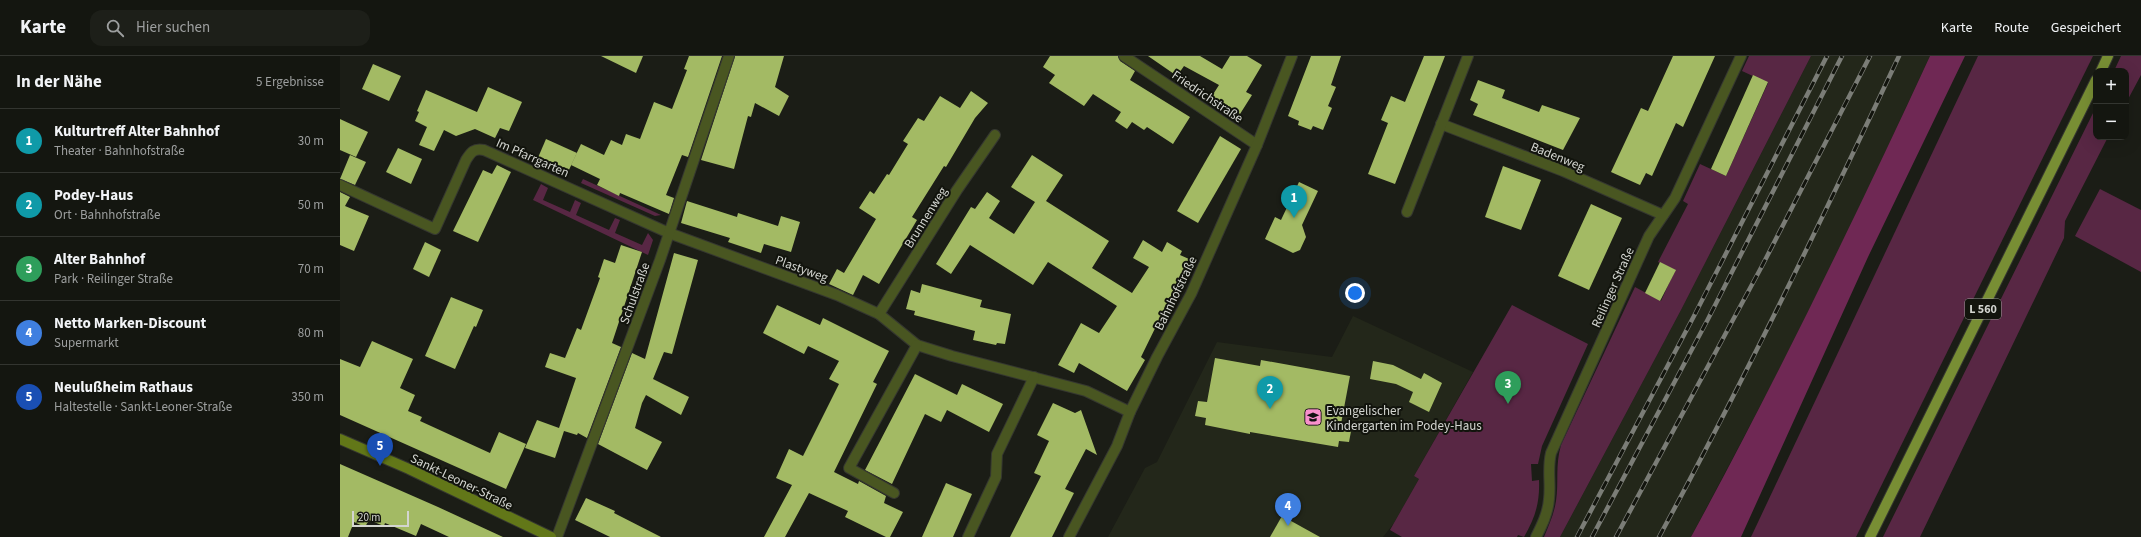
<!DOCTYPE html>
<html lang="de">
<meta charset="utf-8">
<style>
:root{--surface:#141610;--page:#1d1f19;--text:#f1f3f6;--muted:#9d9f9f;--line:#333530;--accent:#ea580c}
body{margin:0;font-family:"Source Sans 3",sans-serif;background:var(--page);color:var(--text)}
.controls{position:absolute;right:12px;top:12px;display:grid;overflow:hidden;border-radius:8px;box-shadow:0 4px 16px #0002}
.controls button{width:36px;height:36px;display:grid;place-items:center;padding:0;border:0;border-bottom:1px solid var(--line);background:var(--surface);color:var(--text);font:20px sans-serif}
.scale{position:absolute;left:12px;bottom:10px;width:57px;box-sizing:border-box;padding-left:4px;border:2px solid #d3d5d0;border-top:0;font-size:11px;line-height:14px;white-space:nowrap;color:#d3d5d0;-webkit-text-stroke:3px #12140d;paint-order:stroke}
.you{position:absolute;left:1015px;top:237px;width:14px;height:14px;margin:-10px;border:3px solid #fff;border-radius:50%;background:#1a73e8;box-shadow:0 0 0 6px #1a73e833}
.badge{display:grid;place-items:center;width:26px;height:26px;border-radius:50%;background:var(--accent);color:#fff;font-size:13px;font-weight:700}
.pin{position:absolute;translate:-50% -33px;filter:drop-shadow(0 1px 2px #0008)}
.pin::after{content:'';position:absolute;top:21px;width:14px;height:12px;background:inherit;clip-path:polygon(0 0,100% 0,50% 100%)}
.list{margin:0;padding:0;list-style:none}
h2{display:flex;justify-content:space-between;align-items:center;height:52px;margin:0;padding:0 16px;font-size:17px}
h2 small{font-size:13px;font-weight:400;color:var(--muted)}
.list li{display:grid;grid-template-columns:26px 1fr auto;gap:12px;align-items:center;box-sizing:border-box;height:64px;padding:0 16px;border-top:1px solid var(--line)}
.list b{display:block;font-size:15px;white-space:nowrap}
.list p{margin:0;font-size:13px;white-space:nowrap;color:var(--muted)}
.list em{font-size:13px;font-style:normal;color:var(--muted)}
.icon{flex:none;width:22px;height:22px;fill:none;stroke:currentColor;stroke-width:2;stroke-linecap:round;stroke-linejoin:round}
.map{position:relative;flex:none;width:1801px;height:481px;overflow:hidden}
header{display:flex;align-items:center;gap:24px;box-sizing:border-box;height:56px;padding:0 20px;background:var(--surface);border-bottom:1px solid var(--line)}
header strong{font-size:19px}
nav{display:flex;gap:22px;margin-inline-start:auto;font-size:14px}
.search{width:280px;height:36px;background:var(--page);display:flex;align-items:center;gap:10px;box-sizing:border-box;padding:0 14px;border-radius:12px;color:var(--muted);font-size:15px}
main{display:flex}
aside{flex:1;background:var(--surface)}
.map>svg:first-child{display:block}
.built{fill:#23271a}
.green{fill:#582744}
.forest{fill:#6f2854}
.building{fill:#a3ba64}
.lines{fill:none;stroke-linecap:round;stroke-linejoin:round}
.street-casing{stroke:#353730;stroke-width:12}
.secondary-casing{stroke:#353730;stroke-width:12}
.primary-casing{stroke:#353730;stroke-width:12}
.street{stroke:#495621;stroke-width:10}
.secondary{stroke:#627718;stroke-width:10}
.primary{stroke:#788e34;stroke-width:10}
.rail-casing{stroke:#7b7d77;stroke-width:4.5}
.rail{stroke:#12140d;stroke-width:3;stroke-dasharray:9;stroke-linecap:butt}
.labels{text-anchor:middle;stroke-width:4;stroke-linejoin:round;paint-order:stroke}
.shield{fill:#12140d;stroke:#999b96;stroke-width:1}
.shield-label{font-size:12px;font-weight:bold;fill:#d3d5d0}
.street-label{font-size:13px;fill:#d3d5d0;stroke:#12140d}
.poi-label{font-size:13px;fill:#d3d5d0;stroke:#12140d;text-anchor:start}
</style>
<header>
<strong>Karte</strong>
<div class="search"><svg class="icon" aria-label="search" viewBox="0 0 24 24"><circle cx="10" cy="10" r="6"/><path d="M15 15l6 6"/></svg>Hier suchen</div>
<nav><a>Karte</a><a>Route</a><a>Gespeichert</a></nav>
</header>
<main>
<aside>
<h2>In der Nähe<small>5 Ergebnisse</small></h2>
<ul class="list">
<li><span class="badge" style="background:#0f9aa8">1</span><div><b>Kulturtreff Alter Bahnhof</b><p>Theater · Bahnhofstraße</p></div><em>30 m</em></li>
<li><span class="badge" style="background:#0f9aa8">2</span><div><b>Podey-Haus</b><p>Ort · Bahnhofstraße</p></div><em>50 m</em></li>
<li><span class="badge" style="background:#2e9e5b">3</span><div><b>Alter Bahnhof</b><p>Park · Reilinger Straße</p></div><em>70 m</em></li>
<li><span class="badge" style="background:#3f7fe0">4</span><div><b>Netto Marken-Discount</b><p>Supermarkt</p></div><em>80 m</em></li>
<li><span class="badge" style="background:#1a4fb4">5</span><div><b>Neulußheim Rathaus</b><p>Haltestelle · Sankt-Leoner-Straße</p></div><em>350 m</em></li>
</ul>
</aside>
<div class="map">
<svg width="1801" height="481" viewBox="0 0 1801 481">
<rect width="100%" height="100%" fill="#1b1d16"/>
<g class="built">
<polygon points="1471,0 1590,0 1509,174 1434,324 1351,481 1220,481 1341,254"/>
<polygon points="1013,260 1133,316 1074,420 1079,423 1054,467 1043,481 768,481 805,412 817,406 877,286 992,301"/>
</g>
<g class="green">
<path d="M1409,0H1471L1341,254L1220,481H1204C1209,469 1214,458 1216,445C1219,426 1215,410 1221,389L1295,231L1321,245L1335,214L1318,206L1348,148L1343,145L1360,108L1386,120L1428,27L1402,15Z"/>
<polygon points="1638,0 1753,0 1516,481 1411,481"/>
<polygon points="1781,0 1801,0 1801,19 1786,47 1786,15 1774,15"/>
<polygon points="1756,51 1756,81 1768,81 1725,165 1724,182 1580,481 1543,481"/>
<polygon points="243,123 321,159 315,160 241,127"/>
<polygon points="201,128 208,132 203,144 230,156 235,144 241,147 236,159 269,174 275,162 280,164 275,177 302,189 308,177 313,184 308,199 193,144"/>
<polygon points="1760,133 1801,154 1801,216 1735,180"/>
<path d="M1172,249L1248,288L1202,390L1198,408H1191L1192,425L1199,424C1200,447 1195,462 1184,481L1178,479L1177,481H1062L1050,474L1079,423L1074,420Z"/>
</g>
<path class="forest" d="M1590,0H1625L1528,201L1401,481H1351C1437,323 1515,162 1590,0Z"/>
<g class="building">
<polygon points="261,0 303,0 296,17"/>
<polygon points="349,0 382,0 348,101 342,99 326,139 334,142 329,158 280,137 279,140 257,129 260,123 231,109 241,88 264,99 271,84 282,89 286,78 300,83 314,46 332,53 347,14 344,13"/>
<polygon points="395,0 444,0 435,31 449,40 439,60 415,47 411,61 408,60 394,113 361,104"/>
<polygon points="710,0 778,0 780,5 795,15 790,24 850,61 833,88 807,71 804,74 792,66 787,73 775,65 781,56 753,38 744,50 709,27 715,19 703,11"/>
<polygon points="808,0 860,0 882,13 890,0 907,0 922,9 906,36 912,39 900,58 872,40 879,29 844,10 837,20"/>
<polygon points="971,0 1001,0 991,29 996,31 988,50 992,52 983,74 973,70 971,74 958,69 959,65 948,60"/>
<polygon points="1084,0 1105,0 1055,128 1028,118 1048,67 1041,64 1051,40 1065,46"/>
<polygon points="1333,0 1375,0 1343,71 1336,67 1312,120 1306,117 1300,129 1271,116 1301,52 1308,55"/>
<polygon points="33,8 61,20 49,45 22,33"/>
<polygon points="1413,19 1428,26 1386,120 1371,113"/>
<polygon points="1138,24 1165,34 1162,42 1199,56 1202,49 1240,62 1223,94 1133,59 1138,48 1130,44"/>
<polygon points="148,31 182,46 169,75 160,72 155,82 135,73 116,80 104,74 94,95 79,89 87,71 75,65 79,56 77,55 86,34 137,56"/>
<polygon points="631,35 648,47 635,62 606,111 604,110 572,161 577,164 539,228 523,219 513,239 489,228 497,213 504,217 536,163 519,152 530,135 534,138 547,118 549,119 568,88 563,85 578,62 584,65 600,40 620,52"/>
<polygon points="0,63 28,76 16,101 0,94"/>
<polygon points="880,80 901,93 858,167 837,155"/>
<polygon points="206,83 237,97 227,118 197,104"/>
<polygon points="58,92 82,103 71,128 46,116"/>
<polygon points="10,99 26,106 15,129 0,123"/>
<polygon points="692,99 723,119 706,145 769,185 752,212 792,237 809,211 793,202 803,184 822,196 827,186 842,195 840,199 849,203 801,301 805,304 787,335 739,307 734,317 718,309 741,267 759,277 777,250 763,241 708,206 693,229 630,189 611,218 596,208 631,151 635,153 647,136 660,145 649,162 674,178 695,146 671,131"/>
<polygon points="157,109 171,116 138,186 113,175 143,114 152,118"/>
<polygon points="1163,110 1201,124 1181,174 1145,161"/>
<polygon points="959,126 978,135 962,169 966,181 960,194 953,197 925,183 935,161 941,164"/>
<polygon points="0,136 10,141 5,150 29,160 14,195 0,189"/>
<polygon points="347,145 397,161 398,157 438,170 441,160 460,166 451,196 424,188 421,197 388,186 390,182 341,167"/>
<polygon points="1251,148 1282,162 1249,234 1218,220"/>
<polygon points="85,186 101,194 89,221 73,213"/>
<polygon points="281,189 302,196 272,287 281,291 247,382 238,377 237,379 224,375 215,402 185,392 197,364 219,372 236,322 205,311 210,297 225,302 237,272 241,274 260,222 258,221 264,203 275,207"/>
<polygon points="334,197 358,204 332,298 324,296 313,323 349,341 341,359 306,339 302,347 295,372 322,386 307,414 258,388 292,297 305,303"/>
<polygon points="1320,206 1336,214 1320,245 1305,237"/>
<polygon points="582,228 642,244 640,251 671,258 665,288 657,287 656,289 633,284 635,275 574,259 575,255 566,253 571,234 580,237"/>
<polygon points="111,241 143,254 136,271 134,270 115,313 85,300"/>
<polygon points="437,249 480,269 483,262 549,295 533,326 537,328 494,416 518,428 519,425 546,440 544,447 563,456 550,481 546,481 505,461 508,455 469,437 445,481 424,481 452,429 436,422 449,393 463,400 499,328 489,323 499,305 468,290 464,298 423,277"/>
<polygon points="32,285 73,303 60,332 75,339 68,355 82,361 80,365 150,397 159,376 186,388 166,433 0,359 0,303 20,311"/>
<polygon points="875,302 920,310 921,304 1010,320 1001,368 1012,370 1009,386 999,385 998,391 910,376 910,378 865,369 866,362 855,360 858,345 867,346"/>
<polygon points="1033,305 1053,309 1081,323 1084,317 1102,327 1089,356 1069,346 1073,336 1056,328 1030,323"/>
<polygon points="575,318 617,339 622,328 663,348 649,376 607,354 601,366 585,358 552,428 525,414"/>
<polygon points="713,347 735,357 741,354 757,399 746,393 725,433 734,437 712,481 670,481 701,420 694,417 709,385 697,379"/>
<polygon points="0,408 98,451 163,481 109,481 81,468 76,480 45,467 44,470 29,464 25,471 14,466 8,481 0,481"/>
<polygon points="606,427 632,438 613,481 582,481"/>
<polygon points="246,442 275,455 274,457 321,481 270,481 235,464"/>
<polygon points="942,460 980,481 930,481"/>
</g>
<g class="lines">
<defs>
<g id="street">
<polyline points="784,0 917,89"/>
<polyline points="1101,68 1223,115 1323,159"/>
<path d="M0,129L95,173L126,104C131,96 134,92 144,94L329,177L497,239L539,258L577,289L612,300L746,335L790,356"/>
<polyline points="1067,156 1128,0"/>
<polyline points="539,258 617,134 655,79"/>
<polyline points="554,437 509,412 577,289"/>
<polyline points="217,481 320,204 389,0"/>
<polyline points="628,481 656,421 657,398 694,321"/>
<polyline points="729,481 777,390 790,356 817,301 851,238 917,89 952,0"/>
<path d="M1196,481C1202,469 1208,457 1209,443C1211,427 1207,413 1211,397L1309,180L1335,142L1401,0"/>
</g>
<polyline id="secondary" points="0,383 69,413 211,481"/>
<g id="primary">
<polyline points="1761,15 1768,0"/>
<polyline points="1530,481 1756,24"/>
</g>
</defs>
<use href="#street" class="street-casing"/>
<use href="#secondary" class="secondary-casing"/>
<use href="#primary" class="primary-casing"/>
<use href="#street" class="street"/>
<use href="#secondary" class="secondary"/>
<use href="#primary" class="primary"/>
<defs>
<g id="rail">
<polyline points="1237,481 1354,260 1487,0"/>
<polyline points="1252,481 1367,265 1502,0"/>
<polyline points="1276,481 1422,210 1530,0"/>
<path d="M1319,481C1405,323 1483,162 1559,0"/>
</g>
</defs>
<use href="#rail" class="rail-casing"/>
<use href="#rail" class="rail"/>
</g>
<defs>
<symbol id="school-square" viewBox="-11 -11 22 22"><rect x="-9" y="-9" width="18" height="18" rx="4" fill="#f890cb" stroke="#12140d"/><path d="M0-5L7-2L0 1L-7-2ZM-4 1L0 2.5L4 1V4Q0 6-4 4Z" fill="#111"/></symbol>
</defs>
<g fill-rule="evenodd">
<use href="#school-square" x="963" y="351" width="20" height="20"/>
</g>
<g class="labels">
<rect class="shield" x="1625" y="243" width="36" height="20" rx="3"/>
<g class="shield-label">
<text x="1643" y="257">L 560</text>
</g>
<g class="street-label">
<text transform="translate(868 40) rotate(34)" y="5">Friedrichstraße</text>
<text transform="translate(1218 100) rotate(22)" y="5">Badenweg</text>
<text transform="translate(193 101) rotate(24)" y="5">Im Pfarrgarten</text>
<text transform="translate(585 161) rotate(-58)" y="5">Brunnenweg</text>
<text transform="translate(462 212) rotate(20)" y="5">Plastyweg</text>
<text transform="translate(1272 231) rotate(-66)" y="5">Reilinger Straße</text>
<text transform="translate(294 237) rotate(-70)" y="5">Schulstraße</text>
<text transform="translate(835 237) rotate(-64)" y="5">Bahnhofstraße</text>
<text transform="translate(122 425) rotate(26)" y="5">Sankt-Leoner-Straße</text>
</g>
<g class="poi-label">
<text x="986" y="359">Evangelischer<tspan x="986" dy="15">Kindergarten im Podey-Haus</tspan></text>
</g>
</g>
</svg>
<div class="controls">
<button>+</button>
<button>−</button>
</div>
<div class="scale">20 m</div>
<div class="you"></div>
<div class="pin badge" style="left:954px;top:162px;background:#0f9aa8">1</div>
<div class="pin badge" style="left:930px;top:353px;background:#0f9aa8">2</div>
<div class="pin badge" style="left:1168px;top:348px;background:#2e9e5b">3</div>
<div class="pin badge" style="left:948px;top:470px;background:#3f7fe0">4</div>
<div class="pin badge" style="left:40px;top:410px;background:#1a4fb4">5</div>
</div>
</main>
